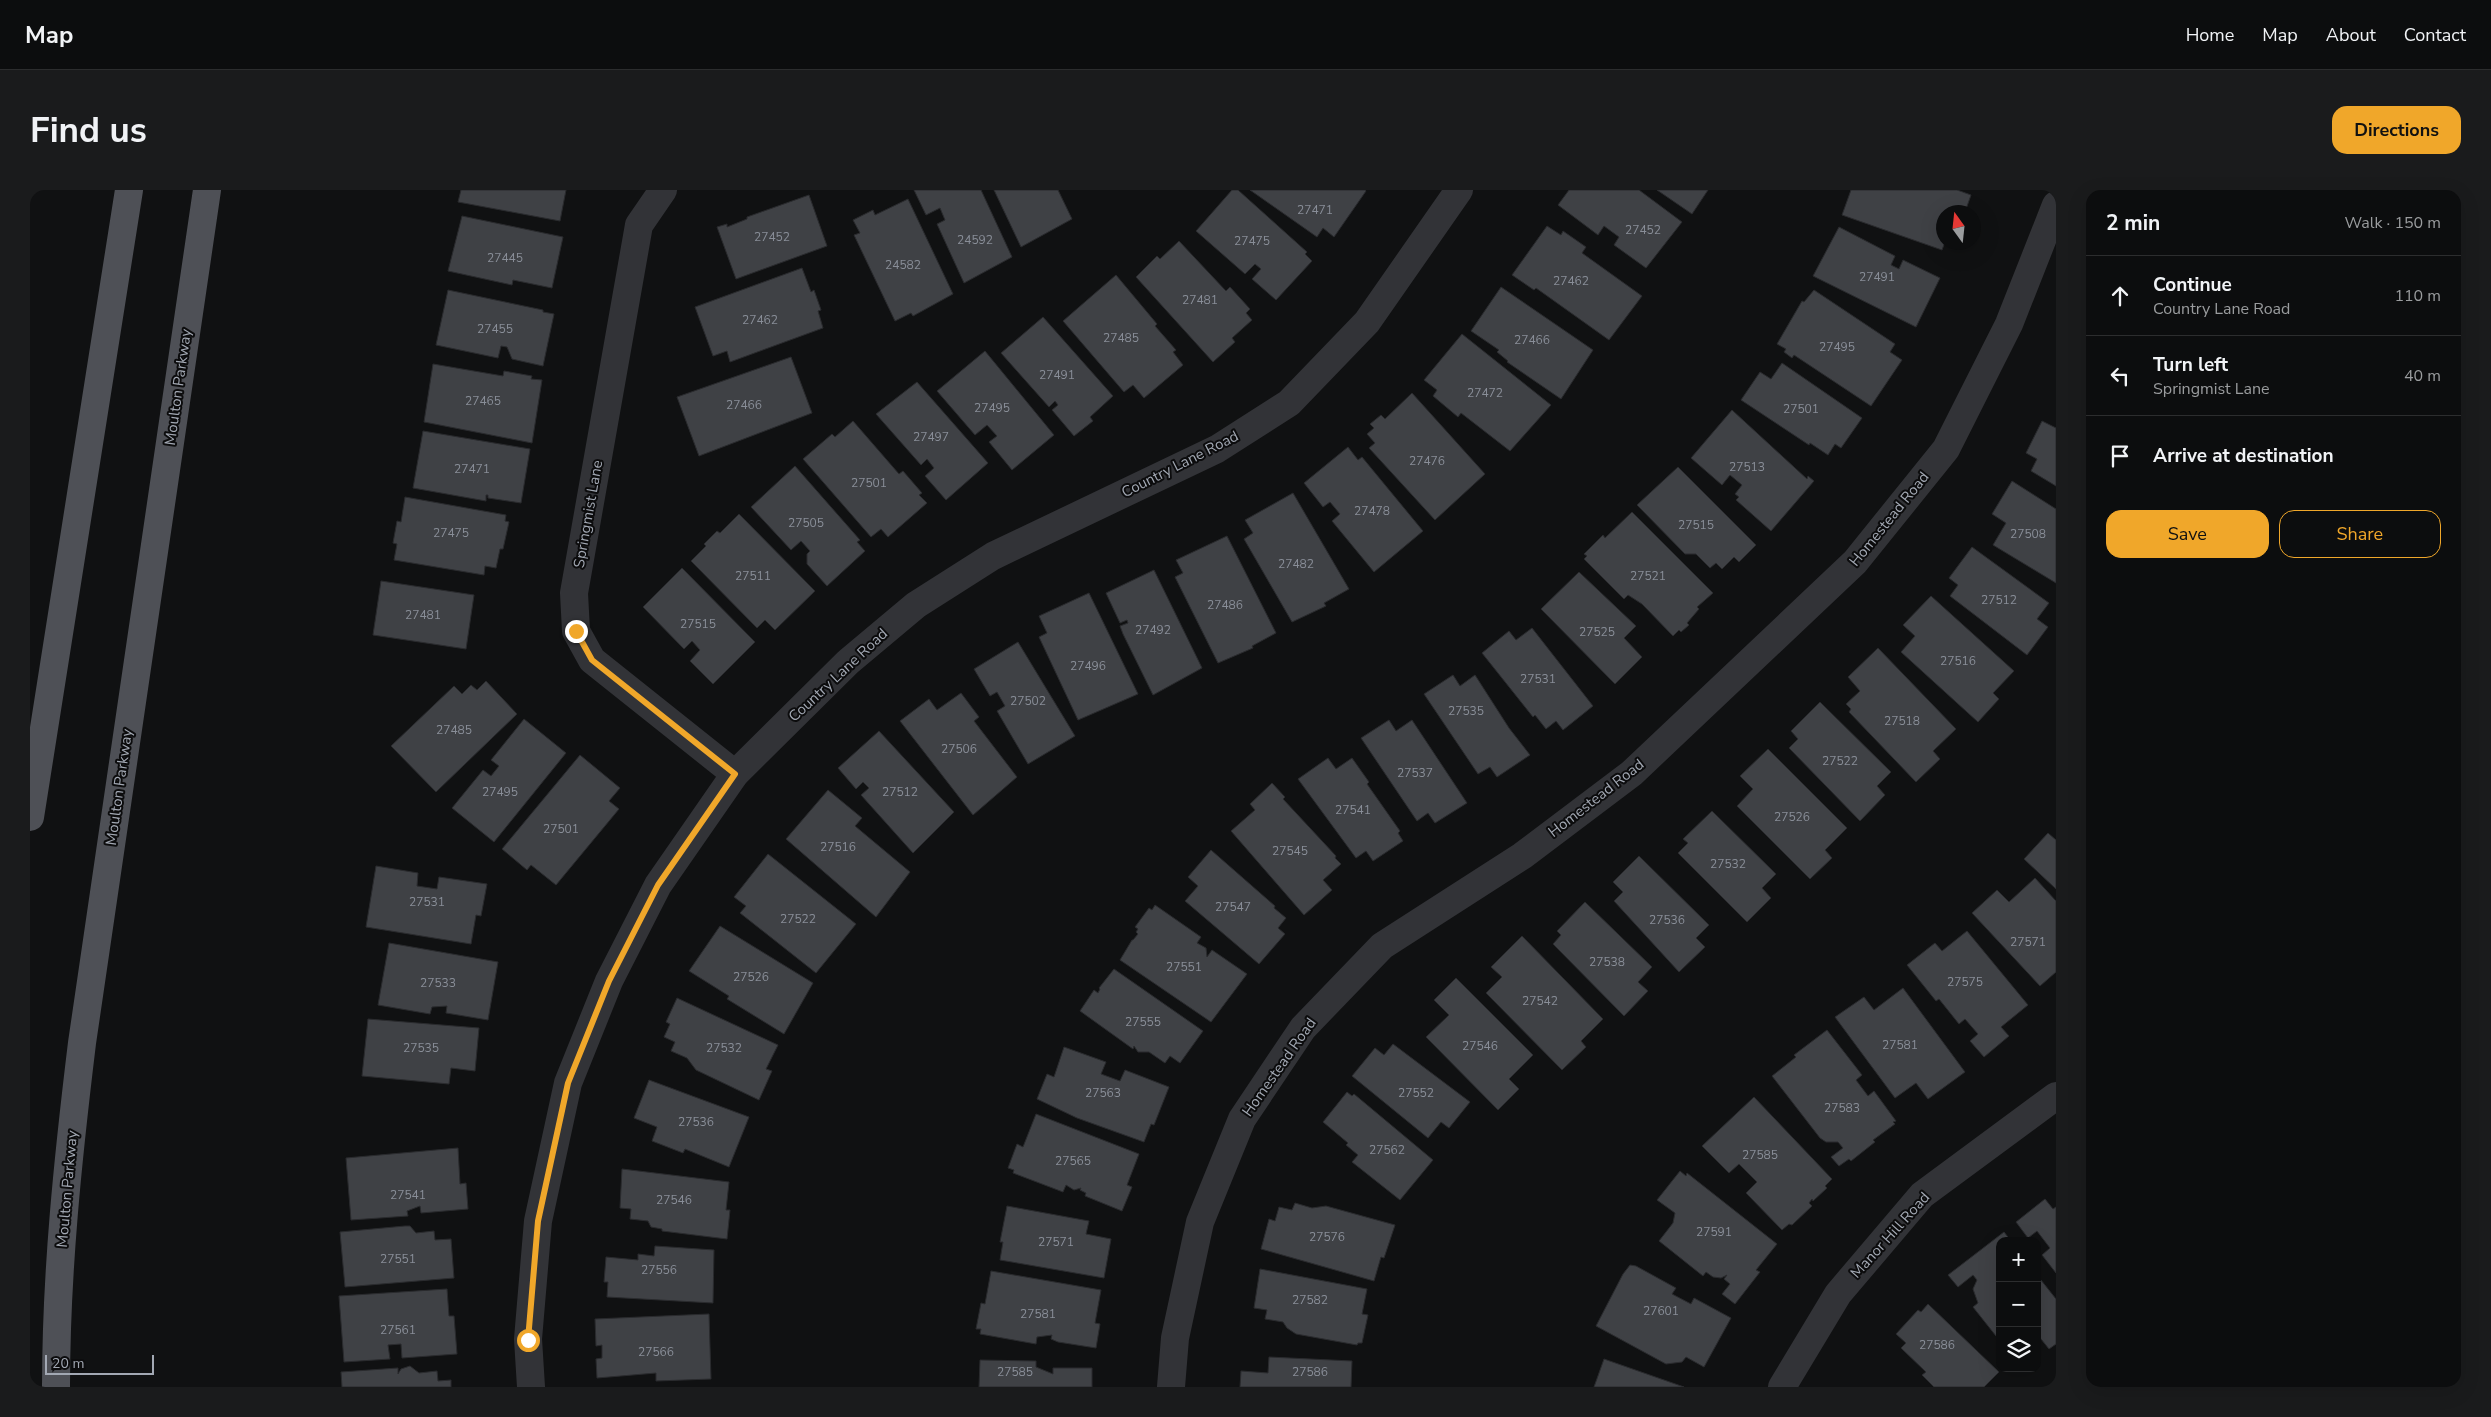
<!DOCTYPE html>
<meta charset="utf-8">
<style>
:root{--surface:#0c0d0e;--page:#1a1b1c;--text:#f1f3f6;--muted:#9a9c9e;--line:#2c2d2e;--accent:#f0a72a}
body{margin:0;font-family:"Nunito Sans",sans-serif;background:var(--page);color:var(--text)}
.controls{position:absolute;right:15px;bottom:15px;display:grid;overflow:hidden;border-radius:10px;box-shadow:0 5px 20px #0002}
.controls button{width:45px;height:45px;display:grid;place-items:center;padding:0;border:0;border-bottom:1px solid var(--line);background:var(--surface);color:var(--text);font:25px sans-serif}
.compass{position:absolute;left:1906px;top:15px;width:45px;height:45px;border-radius:50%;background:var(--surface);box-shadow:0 5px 20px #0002;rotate:345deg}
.scale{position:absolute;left:15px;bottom:12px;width:109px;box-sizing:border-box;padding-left:5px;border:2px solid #a2a8b3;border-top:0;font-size:14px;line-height:18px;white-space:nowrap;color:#a2a8b3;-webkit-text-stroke:4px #0c0c0d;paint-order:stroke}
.stop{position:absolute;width:15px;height:15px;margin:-11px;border:4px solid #f0a72a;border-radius:50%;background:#fff}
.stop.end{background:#f0a72a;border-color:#fff;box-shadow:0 1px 5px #0008}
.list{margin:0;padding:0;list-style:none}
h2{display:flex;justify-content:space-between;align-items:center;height:65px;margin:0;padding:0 20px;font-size:21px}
h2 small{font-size:16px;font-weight:400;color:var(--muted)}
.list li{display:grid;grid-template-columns:32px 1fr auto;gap:15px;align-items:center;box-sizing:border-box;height:80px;padding:0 20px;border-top:1px solid var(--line)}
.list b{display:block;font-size:19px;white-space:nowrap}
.list p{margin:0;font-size:16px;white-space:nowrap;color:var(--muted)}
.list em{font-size:16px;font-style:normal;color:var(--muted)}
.actions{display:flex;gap:10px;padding:15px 20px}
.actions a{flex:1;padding:11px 0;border:1px solid var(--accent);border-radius:15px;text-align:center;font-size:18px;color:var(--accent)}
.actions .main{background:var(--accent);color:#111}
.icon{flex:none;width:28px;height:28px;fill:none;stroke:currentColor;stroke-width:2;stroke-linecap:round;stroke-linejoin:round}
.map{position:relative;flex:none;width:2026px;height:1197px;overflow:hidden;border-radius:15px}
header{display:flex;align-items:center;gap:30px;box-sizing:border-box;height:70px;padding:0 25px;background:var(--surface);border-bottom:1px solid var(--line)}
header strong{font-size:24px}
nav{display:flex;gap:28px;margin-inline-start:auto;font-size:18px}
.intro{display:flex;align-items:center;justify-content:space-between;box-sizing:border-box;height:120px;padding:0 30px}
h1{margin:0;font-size:35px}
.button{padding:12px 22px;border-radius:15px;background:var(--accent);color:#111;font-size:18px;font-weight:700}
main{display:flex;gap:30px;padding:0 30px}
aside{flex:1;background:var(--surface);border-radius:15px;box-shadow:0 5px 20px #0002}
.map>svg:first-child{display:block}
.building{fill:#3f4145;stroke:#2a2b2e}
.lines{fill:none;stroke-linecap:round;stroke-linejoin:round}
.minor{stroke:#323337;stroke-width:28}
.major{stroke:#4e5056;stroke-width:28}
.route{stroke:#f0a72a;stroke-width:6}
.labels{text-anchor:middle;stroke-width:4;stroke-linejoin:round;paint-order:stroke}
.number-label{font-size:12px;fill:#898e98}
.street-label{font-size:15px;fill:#a2a8b3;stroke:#0c0c0d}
</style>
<header>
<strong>Map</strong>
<nav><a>Home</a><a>Map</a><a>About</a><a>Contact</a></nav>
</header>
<div class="intro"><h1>Find us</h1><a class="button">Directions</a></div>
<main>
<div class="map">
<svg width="2026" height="1197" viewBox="0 0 2026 1197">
<rect width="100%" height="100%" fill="#101112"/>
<g class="building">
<polygon points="431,0 536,0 530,31 428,12"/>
<polygon points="884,0 951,0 982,67 934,93 907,34 915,30 910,18 896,25"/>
<polygon points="964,0 1028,0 1042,29 991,57"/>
<polygon points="1202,0 1208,0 1277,62 1275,64 1282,71 1246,110 1222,89 1231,79 1225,74 1215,84 1166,41"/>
<polygon points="1220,0 1335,0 1336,1 1304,47 1293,38 1287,47"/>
<polygon points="1539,0 1609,0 1652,32 1616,78 1584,55 1589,47 1574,36 1568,45 1528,15"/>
<polygon points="1627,0 1678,0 1662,24"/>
<polygon points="1821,0 1927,0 1941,5 1935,22 1914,22 1915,52 1912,60 1812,25"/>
<polygon points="779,5 797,56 706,89 687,37 697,34 697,37 717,29 717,27"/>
<polygon points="878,9 923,104 883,126 881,123 865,131 824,45 830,43 823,30 843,20 845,25"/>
<polygon points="432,26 533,47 522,98 483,90 482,95 418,81"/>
<polygon points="1517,36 1531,45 1533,41 1556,57 1552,63 1612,106 1579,150 1506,98 1504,100 1482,85"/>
<polygon points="1809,37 1865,66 1861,75 1869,79 1873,70 1910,88 1886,137 1783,86"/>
<polygon points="1149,51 1196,101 1200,97 1220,119 1216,123 1222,130 1202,148 1205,152 1183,172 1106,87 1127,66 1130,69"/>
<polygon points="772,78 781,102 784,100 791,120 788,121 793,138 700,172 697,161 683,166 665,117"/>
<polygon points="1086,85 1127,134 1125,136 1146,160 1143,162 1153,175 1114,208 1103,195 1094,202 1033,131"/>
<polygon points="1471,97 1563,160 1531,209 1477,172 1478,171 1467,162 1469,160 1441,141"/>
<polygon points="418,100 513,120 513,122 524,124 513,176 482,169 477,157 471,156 468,168 406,155"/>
<polygon points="1784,100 1865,154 1860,162 1872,170 1841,216 1764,165 1762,168 1754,162 1756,159 1747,154 1772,111 1774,112"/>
<polygon points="1013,127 1083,206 1060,227 1063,231 1044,246 1022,220 1028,215 1025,211 1019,217 971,163"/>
<polygon points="1432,144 1521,215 1480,261 1431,223 1428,227 1403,206 1407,200 1394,190"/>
<polygon points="955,161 1024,245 982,280 959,252 967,246 957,235 945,245 907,201"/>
<polygon points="761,167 782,223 669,266 647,207"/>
<polygon points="1752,173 1832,228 1811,258 1805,254 1798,265 1780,253 1779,255 1711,210 1730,182 1741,189"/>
<polygon points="403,174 473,186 474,181 502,186 501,189 512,190 502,253 394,232"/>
<polygon points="887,192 958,273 916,310 895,286 904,278 897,269 891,275 846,224"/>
<polygon points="1382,203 1455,284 1405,330 1339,258 1345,253 1337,244 1344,238 1340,234 1351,225 1355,229"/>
<polygon points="1702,220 1777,289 1778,286 1784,291 1741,341 1706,310 1709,307 1705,304 1712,295 1700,285 1692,295 1661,268"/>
<polygon points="823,231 869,284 873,281 892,303 889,305 897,313 858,347 851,339 841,347 773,269 802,244 805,247"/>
<polygon points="2012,231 2026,238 2026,296 2001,281 2007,269 1996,263"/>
<polygon points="393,241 500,259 491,313 458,308 458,305 456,305 456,311 383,298"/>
<polygon points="1318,257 1328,270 1332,267 1393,341 1344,382 1302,331 1310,324 1300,312 1293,317 1274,293"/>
<polygon points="765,276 830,350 827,352 835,361 797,396 777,374 777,364 780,361 771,351 761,360 721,317"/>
<polygon points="1648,277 1726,355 1709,372 1704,367 1692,379 1686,373 1680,378 1666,364 1655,364 1607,315"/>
<polygon points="1982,291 2026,319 2026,393 1963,355 1976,333 1962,324"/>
<polygon points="1263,303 1319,399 1294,413 1296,416 1262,432 1214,349 1223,343 1215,330"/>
<polygon points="375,307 476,325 475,331 479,332 473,359 470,359 466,378 455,376 454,385 364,370 367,354 363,353 367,331 371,332"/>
<polygon points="1602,322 1683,403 1667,417 1669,419 1657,433 1659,435 1651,442 1649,440 1643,446 1612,414 1598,405 1594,409 1554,369 1557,366 1554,364 1573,345 1575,348"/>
<polygon points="709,324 785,401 745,440 735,430 727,438 661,371 676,356 674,354 687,341 690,343"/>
<polygon points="1197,346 1246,443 1222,456 1223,458 1188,473 1145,387 1153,383 1146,370"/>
<polygon points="1942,357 2019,413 2007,429 2018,437 1997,465 1920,406 1928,395 1919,388"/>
<polygon points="652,378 725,452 683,494 660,471 670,460 662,451 654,459 613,417"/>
<polygon points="1124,380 1172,478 1123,505 1093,444 1090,436 1098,433 1097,430 1090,433 1076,403"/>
<polygon points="1549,382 1606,436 1594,448 1612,467 1585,494 1511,419"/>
<polygon points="351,391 444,405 436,459 343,445"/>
<polygon points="1059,403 1108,504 1048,530 1009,447 1017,443 1009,426"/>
<polygon points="1901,406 1984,481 1963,503 1969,509 1948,532 1871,462 1885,446 1873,435"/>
<polygon points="1502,438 1563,516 1533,540 1526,531 1516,539 1505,525 1503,527 1452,463 1479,441 1486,450"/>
<polygon points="988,452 1045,546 998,574 967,521 975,516 967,502 960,506 944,479"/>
<polygon points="1848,458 1926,539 1903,561 1910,569 1886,592 1819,522 1821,519 1816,514 1830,501 1818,487"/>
<polygon points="1423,485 1430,496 1445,485 1479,538 1500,565 1467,587 1460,577 1448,584 1394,504"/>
<polygon points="456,491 487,524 406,602 361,556 424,496 432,504 441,495 447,500"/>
<polygon points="931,503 949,527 944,531 987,587 943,625 870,531 899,509 907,520"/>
<polygon points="1790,512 1861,582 1847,596 1855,605 1830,631 1759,558 1768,549 1761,541"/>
<polygon points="494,529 536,563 464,652 422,618 453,580 461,586 469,576 461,570"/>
<polygon points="1359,530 1366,541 1382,530 1437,613 1405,633 1398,623 1387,631 1331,548"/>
<polygon points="849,541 924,622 883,663 831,605 839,598 833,592 826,599 808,578"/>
<polygon points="1738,559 1817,638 1795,660 1802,668 1780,689 1707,616 1723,599 1710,586"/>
<polygon points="550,565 590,598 579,611 589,619 526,695 501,675 497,680 472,659"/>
<polygon points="1298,568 1306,579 1322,568 1339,592 1337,594 1370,641 1368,643 1373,651 1343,671 1336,661 1326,668 1268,589"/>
<polygon points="1242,593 1255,607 1253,609 1306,666 1305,668 1311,674 1293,690 1302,700 1274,725 1201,641 1225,620 1220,614"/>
<polygon points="798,600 832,628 825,636 880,682 846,727 756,649"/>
<polygon points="1682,621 1746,684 1732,698 1741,708 1717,732 1648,663 1658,653 1653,649"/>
<polygon points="2018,643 2026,650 2026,699 1994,669"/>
<polygon points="1181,660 1245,716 1244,718 1256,728 1248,738 1255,744 1229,774 1155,711 1168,696 1158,687"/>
<polygon points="738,664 826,734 786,783 710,723 716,716 704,707"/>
<polygon points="1609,666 1679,735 1666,748 1675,757 1649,782 1584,711 1593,702 1583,692"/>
<polygon points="346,676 388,683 387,696 407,699 409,687 457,694 451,726 446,725 441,754 336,737"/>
<polygon points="2005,688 2026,711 2026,782 2010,796 1942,723 1967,700 1979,712"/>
<polygon points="1555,712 1622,777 1608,792 1618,801 1594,826 1523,754 1531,745 1527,741"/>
<polygon points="1125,715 1171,747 1167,753 1176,758 1177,767 1182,760 1217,784 1181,832 1090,770 1102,750 1103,750 1108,744 1106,742 1108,739 1105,737 1119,718 1122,720"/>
<polygon points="690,736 783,793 754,844 697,809 699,806 659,781"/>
<polygon points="1937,741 1998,815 1971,837 1979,846 1954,867 1940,851 1948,844 1935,829 1929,834 1909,809 1906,811 1877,775 1905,753 1912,761"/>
<polygon points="1492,746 1573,829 1551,851 1556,857 1532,880 1456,803 1472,787 1461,777"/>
<polygon points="359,753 468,772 458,830 416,823 417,816 402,817 400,824 348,815"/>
<polygon points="1084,779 1173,841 1150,873 1140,866 1135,873 1119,862 1108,862 1104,856 1103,859 1050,821 1064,800 1068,803 1070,799 1069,798"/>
<polygon points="1426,788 1503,865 1479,889 1489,899 1468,920 1396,847 1419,825 1404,810"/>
<polygon points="1873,798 1935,882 1898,909 1886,893 1865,908 1805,827 1834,807 1844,820"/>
<polygon points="647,808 748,855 736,879 742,881 729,910 666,880 657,868 641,861 645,852 634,847 640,834 636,832"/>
<polygon points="338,829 449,838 445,881 421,878 419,894 332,886"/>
<polygon points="1797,840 1832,885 1826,890 1838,906 1844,901 1866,931 1863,932 1865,934 1843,950 1845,952 1821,971 1819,969 1809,976 1801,967 1813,958 1808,952 1796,952 1790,948 1742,886 1766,867 1764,865"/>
<polygon points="1363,854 1440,912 1419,938 1411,932 1398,948 1322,886 1345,858 1354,865"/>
<polygon points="1034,857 1076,872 1071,884 1090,891 1095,880 1139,897 1124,935 1121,934 1114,952 1047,928 1007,909 1017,884 1024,887"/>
<polygon points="619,890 719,927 699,977 655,959 653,963 622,951 627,937 604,928"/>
<polygon points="1317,902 1322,906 1324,904 1403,970 1370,1010 1322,972 1328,965 1316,955 1318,953 1293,932"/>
<polygon points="1724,907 1802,989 1795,996 1797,998 1783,1011 1782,1009 1779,1013 1782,1016 1762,1035 1759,1034 1752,1040 1716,1003 1727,992 1709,974 1699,983 1672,956"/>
<polygon points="1006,924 1109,964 1097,995 1102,997 1092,1021 1055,1006 1056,1003 1050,1000 1051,998 1044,1000 1036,995 1033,1002 983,983 984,980 978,978 987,954 993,957"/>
<polygon points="428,958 430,994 436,993 438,1019 391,1023 390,1016 377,1021 378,1026 321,1030 316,968"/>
<polygon points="592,979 699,992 696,1020 700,1020 697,1049 632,1041 632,1039 621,1037 618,1031 600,1029 601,1019 590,1018"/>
<polygon points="1650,981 1656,986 1657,983 1747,1054 1726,1080 1730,1082 1705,1114 1692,1104 1700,1094 1694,1089 1697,1085 1691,1088 1683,1087 1676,1082 1673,1086 1629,1051 1643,1033 1645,1023 1627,1010"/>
<polygon points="2015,1009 2023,1019 2026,1017 2026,1083 2012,1065 2020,1058 2007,1041 1998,1048 1986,1032"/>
<polygon points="1265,1013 1282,1018 1296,1016 1365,1035 1354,1068 1351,1067 1344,1091 1231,1059 1239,1029 1245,1031 1249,1017 1262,1020"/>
<polygon points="977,1016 1059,1031 1056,1044 1081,1049 1074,1088 970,1070 973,1052 970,1052"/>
<polygon points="375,1036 380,1036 386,1043 404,1041 405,1050 421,1049 424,1088 315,1097 310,1042"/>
<polygon points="1974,1042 1981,1051 1970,1051 1970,1151 1943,1117 1948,1113 1943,1099 1947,1090 1943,1085 1928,1097 1918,1085"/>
<polygon points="625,1056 684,1060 683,1113 577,1107 578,1092 574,1092 576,1067 608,1070 608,1064 624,1066"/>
<polygon points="1600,1075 1606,1076 1646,1098 1642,1104 1661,1114 1664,1108 1701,1128 1674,1177 1656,1167 1652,1172 1636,1174 1566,1136 1593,1084"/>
<polygon points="1230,1079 1337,1099 1332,1124 1338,1125 1332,1153 1328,1153 1327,1155 1266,1144 1257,1138 1253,1132 1235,1129 1237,1120 1224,1118"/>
<polygon points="961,1081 1071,1100 1065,1133 1070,1134 1066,1158 1028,1152 1021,1149 1022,1145 1007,1147 1006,1154 950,1144 951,1139 946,1139 951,1113 955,1114"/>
<polygon points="2007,1085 2026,1109 2026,1154 2019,1159 2007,1144"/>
<polygon points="417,1099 419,1126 424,1126 427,1164 372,1168 371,1154 358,1155 360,1169 314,1172 309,1106"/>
<polygon points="1898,1114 1969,1182 1954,1197 1904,1197 1892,1185 1896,1182 1871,1158 1876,1153 1866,1144 1888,1120 1891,1122"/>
<polygon points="679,1124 681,1189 626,1191 626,1183 567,1188 566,1169 572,1168 572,1155 566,1156 565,1129"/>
<polygon points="1239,1167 1322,1171 1321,1197 1210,1197 1211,1181 1238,1183"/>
<polygon points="1574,1169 1654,1197 1564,1197"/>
<polygon points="950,1170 1006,1171 1006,1177 1023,1184 1023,1178 1062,1178 1062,1197 949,1197"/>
<polygon points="380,1176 389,1183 407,1181 408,1191 421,1190 421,1197 312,1197 311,1182 368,1178 368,1184 371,1179"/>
</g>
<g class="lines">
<g class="minor">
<polyline points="633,0 609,35 544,403 546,441 562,470 705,584"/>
<polyline points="501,1197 498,1149 508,1031 538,893 579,791 628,695 705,584 818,472 886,415 963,366 1187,259 1259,213 1337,132 1429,0"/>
<polyline points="1141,1197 1145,1148 1170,1032 1212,929 1273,838 1352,756 1492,666 1602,583 1825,372 1916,259 1979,134 2026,15"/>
<polyline points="1752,1197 1808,1104 1892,1005 2026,906"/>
</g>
<g class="major">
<polyline points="0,627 99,0"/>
<path d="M26,1197C26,1082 38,968 52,853L177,0"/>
</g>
</g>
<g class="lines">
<polyline class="route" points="498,1150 508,1031 538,893 579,791 628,695 705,584 562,470 546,441"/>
</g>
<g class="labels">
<g class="number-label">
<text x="1285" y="24">27471</text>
<text x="1613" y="44">27452</text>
<text x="742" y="51">27452</text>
<text x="945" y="54">24592</text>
<text x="1222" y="55">27475</text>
<text x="475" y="72">27445</text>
<text x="873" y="79">24582</text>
<text x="1847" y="91">27491</text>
<text x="1541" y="95">27462</text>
<text x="1170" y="114">27481</text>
<text x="730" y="134">27462</text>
<text x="465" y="143">27455</text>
<text x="1091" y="152">27485</text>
<text x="1502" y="154">27466</text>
<text x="1807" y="161">27495</text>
<text x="1027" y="189">27491</text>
<text x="1455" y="207">27472</text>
<text x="453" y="215">27465</text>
<text x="714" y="219">27466</text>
<text x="962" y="222">27495</text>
<text x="1771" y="223">27501</text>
<text x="901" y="251">27497</text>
<text x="1397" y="275">27476</text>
<text x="1717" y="281">27513</text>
<text x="442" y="283">27471</text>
<text x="839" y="297">27501</text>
<text x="1342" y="325">27478</text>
<text x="776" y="337">27505</text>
<text x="1666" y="339">27515</text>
<text x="421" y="347">27475</text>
<text x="1998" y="348">27508</text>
<text x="1266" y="378">27482</text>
<text x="723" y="390">27511</text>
<text x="1618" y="390">27521</text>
<text x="1969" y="414">27512</text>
<text x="1195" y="419">27486</text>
<text x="393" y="429">27481</text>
<text x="668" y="438">27515</text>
<text x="1123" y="444">27492</text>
<text x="1567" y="446">27525</text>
<text x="1928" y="475">27516</text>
<text x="1058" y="480">27496</text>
<text x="1508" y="493">27531</text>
<text x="998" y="515">27502</text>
<text x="1436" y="525">27535</text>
<text x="1872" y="535">27518</text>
<text x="424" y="544">27485</text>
<text x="929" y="563">27506</text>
<text x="1810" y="575">27522</text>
<text x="1385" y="587">27537</text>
<text x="470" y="606">27495</text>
<text x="870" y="606">27512</text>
<text x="1323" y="624">27541</text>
<text x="1762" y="631">27526</text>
<text x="531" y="643">27501</text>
<text x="808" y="661">27516</text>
<text x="1260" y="665">27545</text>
<text x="1698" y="678">27532</text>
<text x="397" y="716">27531</text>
<text x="1203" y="721">27547</text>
<text x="768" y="733">27522</text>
<text x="1637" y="734">27536</text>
<text x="1998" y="756">27571</text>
<text x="1577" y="776">27538</text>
<text x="1154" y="781">27551</text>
<text x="721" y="791">27526</text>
<text x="1935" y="796">27575</text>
<text x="408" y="797">27533</text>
<text x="1510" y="815">27542</text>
<text x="1113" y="836">27555</text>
<text x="1870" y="859">27581</text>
<text x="1450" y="860">27546</text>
<text x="391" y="862">27535</text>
<text x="694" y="862">27532</text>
<text x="1073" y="907">27563</text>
<text x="1386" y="907">27552</text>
<text x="1812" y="922">27583</text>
<text x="666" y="936">27536</text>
<text x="1357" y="964">27562</text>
<text x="1730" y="969">27585</text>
<text x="1043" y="975">27565</text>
<text x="378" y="1009">27541</text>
<text x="644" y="1014">27546</text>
<text x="1684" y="1046">27591</text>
<text x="1297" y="1051">27576</text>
<text x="1026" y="1056">27571</text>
<text x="368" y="1073">27551</text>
<text x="629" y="1084">27556</text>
<text x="1280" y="1114">27582</text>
<text x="1631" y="1125">27601</text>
<text x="1008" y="1128">27581</text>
<text x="368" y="1144">27561</text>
<text x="1907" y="1159">27586</text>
<text x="626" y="1166">27566</text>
<text x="985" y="1186">27585</text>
<text x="1280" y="1186">27586</text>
</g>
<g class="street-label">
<text transform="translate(148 197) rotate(-82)" y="5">Moulton Parkway</text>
<text transform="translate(1150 274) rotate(-27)" y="5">Country Lane Road</text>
<text transform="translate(558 324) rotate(-80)" y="5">Springmist Lane</text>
<text transform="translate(1859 329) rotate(-51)" y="5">Homestead Road</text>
<text transform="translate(808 485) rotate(-43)" y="5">Country Lane Road</text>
<text transform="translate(89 597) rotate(-82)" y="5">Moulton Parkway</text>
<text transform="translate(1566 608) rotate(-38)" y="5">Homestead Road</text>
<text transform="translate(1249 877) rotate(-55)" y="5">Homestead Road</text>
<text transform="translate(37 999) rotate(-85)" y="5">Moulton Parkway</text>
<text transform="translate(1860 1045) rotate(-48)" y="5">Manor Hill Road</text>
</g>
</g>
</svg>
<div class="controls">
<button>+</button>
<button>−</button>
<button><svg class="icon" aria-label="layers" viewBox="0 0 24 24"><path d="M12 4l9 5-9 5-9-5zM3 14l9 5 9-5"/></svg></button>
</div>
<svg class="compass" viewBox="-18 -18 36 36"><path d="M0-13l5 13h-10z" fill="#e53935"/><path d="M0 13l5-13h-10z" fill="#9a9c9e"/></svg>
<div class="scale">20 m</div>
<div class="stop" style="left:498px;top:1150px"></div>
<div class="stop end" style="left:546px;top:441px"></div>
</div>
<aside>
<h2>2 min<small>Walk · 150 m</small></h2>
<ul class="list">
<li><svg class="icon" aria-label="ahead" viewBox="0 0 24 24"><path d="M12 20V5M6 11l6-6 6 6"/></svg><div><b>Continue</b><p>Country Lane Road</p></div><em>110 m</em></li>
<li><svg class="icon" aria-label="left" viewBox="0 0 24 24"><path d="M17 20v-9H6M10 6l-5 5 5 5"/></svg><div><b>Turn left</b><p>Springmist Lane</p></div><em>40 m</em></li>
<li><svg class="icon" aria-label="arrive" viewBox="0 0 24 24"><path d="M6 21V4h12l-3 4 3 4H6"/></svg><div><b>Arrive at destination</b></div></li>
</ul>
<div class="actions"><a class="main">Save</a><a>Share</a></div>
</aside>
</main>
